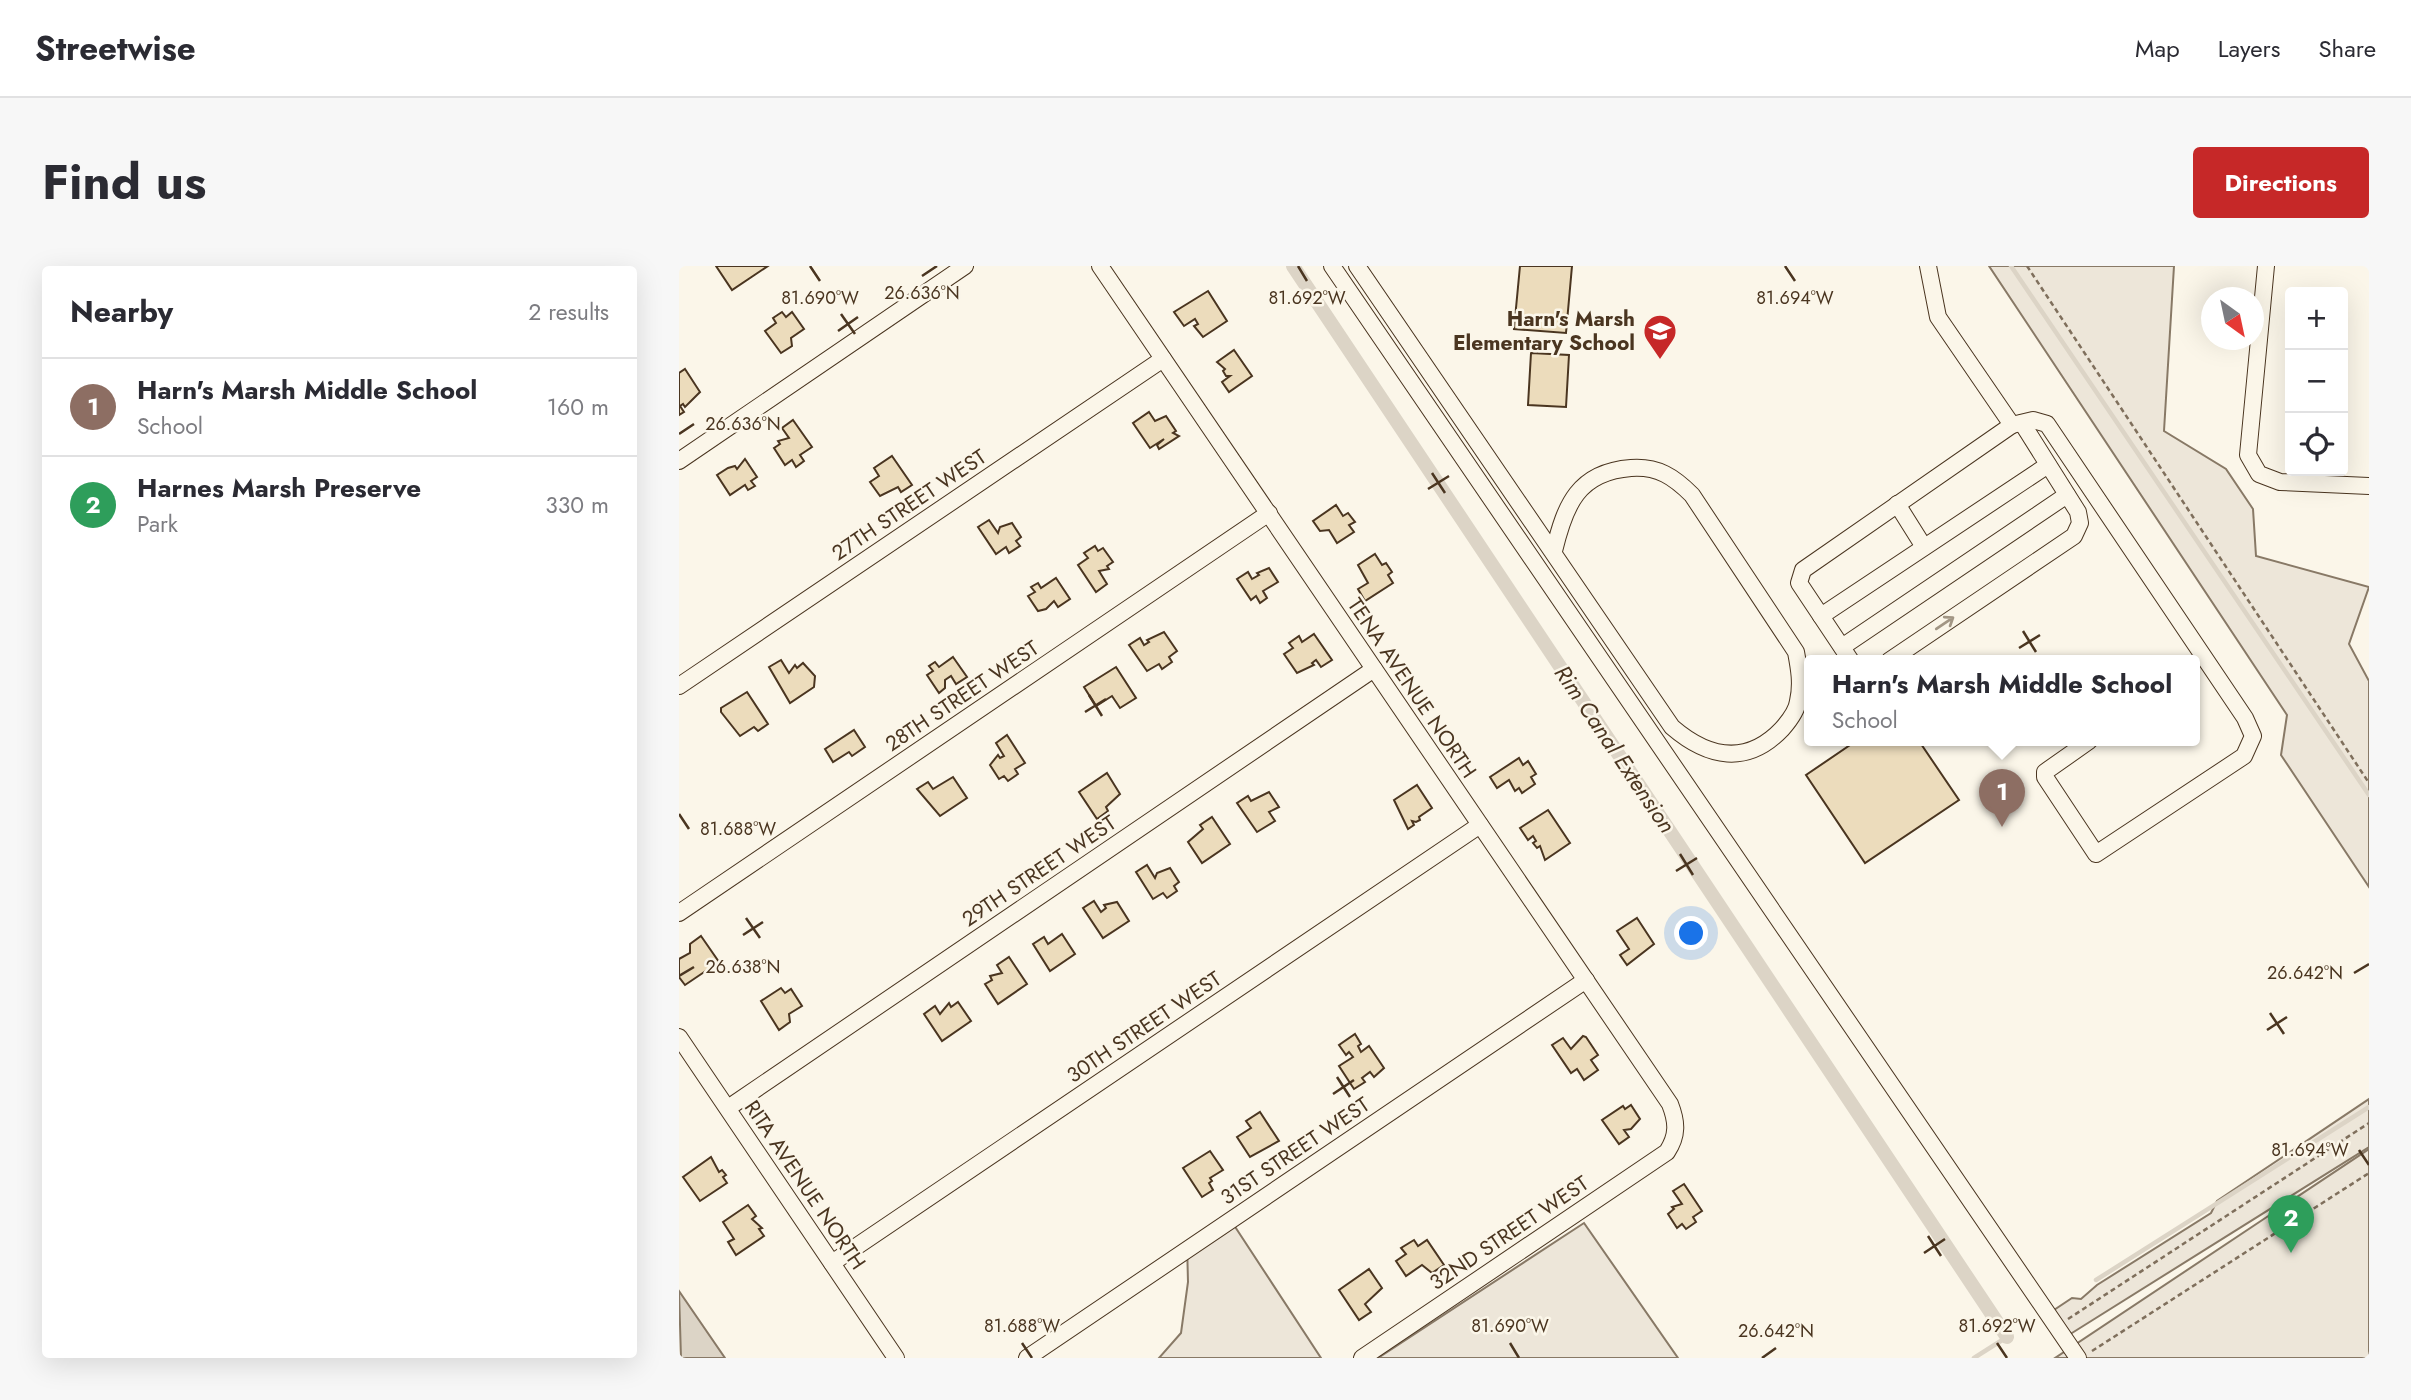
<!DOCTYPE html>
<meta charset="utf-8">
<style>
:root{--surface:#fff;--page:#f7f7f7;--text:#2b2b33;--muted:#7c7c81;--line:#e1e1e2;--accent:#c62828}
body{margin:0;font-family:Jost,sans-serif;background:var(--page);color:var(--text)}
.controls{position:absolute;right:21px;top:21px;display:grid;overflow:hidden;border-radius:7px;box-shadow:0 7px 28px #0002}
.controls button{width:63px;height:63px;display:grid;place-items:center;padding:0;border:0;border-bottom:2px solid var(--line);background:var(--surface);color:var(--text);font:35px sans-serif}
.compass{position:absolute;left:1522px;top:21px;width:63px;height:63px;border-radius:50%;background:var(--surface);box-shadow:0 7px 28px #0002;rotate:147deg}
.you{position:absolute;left:1013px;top:668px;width:24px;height:24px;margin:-18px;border:5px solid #fff;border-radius:50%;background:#1a73e8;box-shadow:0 0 0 10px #1a73e833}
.badge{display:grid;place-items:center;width:46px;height:46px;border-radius:50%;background:var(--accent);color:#fff;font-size:23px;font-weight:700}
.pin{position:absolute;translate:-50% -58px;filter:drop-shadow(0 2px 4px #0008)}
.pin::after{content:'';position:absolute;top:37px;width:24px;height:21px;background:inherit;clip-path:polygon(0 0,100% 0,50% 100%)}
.popup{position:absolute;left:1125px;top:389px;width:396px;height:91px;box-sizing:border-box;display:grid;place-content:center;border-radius:7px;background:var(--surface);filter:drop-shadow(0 2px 5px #0005);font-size:23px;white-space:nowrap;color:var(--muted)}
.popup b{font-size:26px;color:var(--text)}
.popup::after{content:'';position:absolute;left:50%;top:100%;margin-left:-14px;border:14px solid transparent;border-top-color:var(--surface)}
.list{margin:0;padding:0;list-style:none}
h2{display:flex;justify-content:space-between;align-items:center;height:91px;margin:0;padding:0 28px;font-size:30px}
h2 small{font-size:23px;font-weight:400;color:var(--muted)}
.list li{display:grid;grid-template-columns:46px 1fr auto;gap:21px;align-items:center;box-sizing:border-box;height:98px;padding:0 28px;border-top:2px solid var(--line)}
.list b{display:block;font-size:26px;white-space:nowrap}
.list p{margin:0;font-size:23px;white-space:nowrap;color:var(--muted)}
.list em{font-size:23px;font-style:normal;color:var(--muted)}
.icon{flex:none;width:38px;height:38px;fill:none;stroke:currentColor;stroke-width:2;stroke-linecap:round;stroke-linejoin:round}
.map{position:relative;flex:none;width:1690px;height:1092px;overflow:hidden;border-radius:7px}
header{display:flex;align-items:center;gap:42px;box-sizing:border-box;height:98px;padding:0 35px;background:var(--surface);border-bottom:2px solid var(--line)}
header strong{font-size:33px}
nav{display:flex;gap:38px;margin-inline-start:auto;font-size:24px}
.intro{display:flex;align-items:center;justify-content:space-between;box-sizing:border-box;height:168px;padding:0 42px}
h1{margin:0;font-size:49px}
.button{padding:18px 32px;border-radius:7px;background:var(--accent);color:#fff;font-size:24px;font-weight:700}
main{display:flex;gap:42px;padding:0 42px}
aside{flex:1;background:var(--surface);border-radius:7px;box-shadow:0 7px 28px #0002}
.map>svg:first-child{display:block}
.green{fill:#ede6d9;stroke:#887966;stroke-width:2}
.water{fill:#dcd4c6;stroke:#887966;stroke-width:2}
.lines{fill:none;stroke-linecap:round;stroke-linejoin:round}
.stream{stroke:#dcd4c6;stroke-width:4.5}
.canal{stroke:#dcd4c6;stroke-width:14}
.building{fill:#ecdcbc;stroke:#4a3520;stroke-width:2}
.minor-casing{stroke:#4a3520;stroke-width:18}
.path{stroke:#7f6f5c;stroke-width:2.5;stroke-dasharray:5 3.5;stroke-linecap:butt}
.minor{stroke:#fbf6e9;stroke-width:16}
.oneway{stroke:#a29684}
.ticks{fill:none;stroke:#4a3520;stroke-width:2.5}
.labels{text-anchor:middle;stroke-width:5;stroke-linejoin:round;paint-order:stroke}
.poi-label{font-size:21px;font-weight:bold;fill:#4a3520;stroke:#fbf6e9;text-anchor:end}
.street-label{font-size:21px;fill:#4a3520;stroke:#fbf6e9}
.water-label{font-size:23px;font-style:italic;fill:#4a3520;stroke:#fbf6e9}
.ticks-label{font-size:18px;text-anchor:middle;fill:#4a3520;stroke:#fbf6e9;stroke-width:5;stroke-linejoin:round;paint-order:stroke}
</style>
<header>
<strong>Streetwise</strong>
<nav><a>Map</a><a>Layers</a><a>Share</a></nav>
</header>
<div class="intro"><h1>Find us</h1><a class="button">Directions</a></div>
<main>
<aside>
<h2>Nearby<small>2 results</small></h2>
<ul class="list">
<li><span class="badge" style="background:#8d6e63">1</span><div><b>Harn's Marsh Middle School</b><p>School</p></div><em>160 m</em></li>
<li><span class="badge" style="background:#2e9e5b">2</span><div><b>Harnes Marsh Preserve</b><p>Park</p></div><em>330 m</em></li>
</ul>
</aside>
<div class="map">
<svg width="1690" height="1092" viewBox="0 0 1690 1092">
<rect width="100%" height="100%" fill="#fbf6e9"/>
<g class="green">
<polygon points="1310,0 1495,0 1485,165 1547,203 1574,243 1577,290 1690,321 1670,378 1690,415 1690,621 1602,489 1608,449"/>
<polygon points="1690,833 1690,881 1385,1072 1369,1048 1393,1032 1402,1033 1418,1019 1532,947 1538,935"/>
<polygon points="1690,883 1690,1092 1376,1092"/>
<polygon points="549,950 642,1092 480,1092 502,1067 509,1016 508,977"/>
<polygon points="905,957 999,1092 699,1092"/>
</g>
<polygon class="water" points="0,1025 46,1092 2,1092"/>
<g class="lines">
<g class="stream">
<polyline points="1332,0 1690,529"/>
<polyline points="1417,1014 1690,841"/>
<polyline points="1295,1092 1328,1071"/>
</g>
<polyline class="canal" points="614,0 1328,1071"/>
</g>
<g class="building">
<polygon points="37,0 89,0 53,24"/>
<polygon points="841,0 893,0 887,67 835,63"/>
<polygon points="529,25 548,55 524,71 515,60 519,58 516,53 505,60 495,46"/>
<polygon points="103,46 107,51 113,46 125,63 112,72 113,80 102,87 86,65 97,57 94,52"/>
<polygon points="555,84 573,110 550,126 543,116 551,110 547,110 544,105 546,103 538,96"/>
<polygon points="852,87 890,89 887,141 849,139"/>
<polygon points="6,103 21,126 6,141 4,138 1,140 5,146 0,149 0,107"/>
<polygon points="470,146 476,155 487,150 497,165 494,167 500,170 480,183 478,179 485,173 471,182 454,157"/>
<polygon points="114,154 133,181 121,189 125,195 117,201 113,194 106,199 95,182 101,178 99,175 110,172 103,162"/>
<polygon points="213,190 233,219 222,226 219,221 201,230 191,216 200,210 195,202"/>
<polygon points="66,193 78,211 72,215 76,220 69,224 66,219 51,229 38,209 49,202 56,200 58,203"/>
<polygon points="657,239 664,250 669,247 676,256 670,259 675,266 658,277 650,264 641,265 634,255"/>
<polygon points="310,254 319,267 321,261 333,257 342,271 337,275 341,280 330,287 327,281 317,288 299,261"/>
<polygon points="416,280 419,285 424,282 434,296 428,300 430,303 420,305 428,318 417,326 399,299 409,292 405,287"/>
<polygon points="696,288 703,299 707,297 713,306 709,309 714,317 686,335 679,323 689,317 679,299"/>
<polygon points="590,302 599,316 584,325 588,332 581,337 577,330 572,334 558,313 569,306 573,313 580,309 578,307"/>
<polygon points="377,312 391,333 379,341 375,335 367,343 359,345 349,330 356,326 352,321 359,317 362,322"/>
<polygon points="485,366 498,385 490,391 493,396 483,403 480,398 468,405 450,379 461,372 465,379 470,376 468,374"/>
<polygon points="635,368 653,394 642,401 637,394 633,397 635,399 618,407 605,388 614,382 610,377 620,370 623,376"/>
<polygon points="274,391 288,411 277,418 272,410 266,414 266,422 260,427 248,409 254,405 250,400 256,396 260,401"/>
<polygon points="102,394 110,407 116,399 118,402 124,397 136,410 135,421 111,437 90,401"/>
<polygon points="437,401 457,432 441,442 433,430 417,440 405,421"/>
<polygon points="68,426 89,458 79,465 75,461 61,470 42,446 42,442"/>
<polygon points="175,464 186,481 173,490 170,486 154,496 146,483"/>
<polygon points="328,469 346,497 336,503 339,508 329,515 325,510 320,513 311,499 319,489 321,492 325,490 317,477"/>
<polygon points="1177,475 1240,475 1280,534 1186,597 1127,509"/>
<polygon points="840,492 844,499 849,495 857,508 852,511 856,518 843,527 840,522 836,525 830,514 818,522 811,511"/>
<polygon points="428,507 441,528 427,541 429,545 418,553 400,526"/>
<polygon points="274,511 288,532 261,550 238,523 249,516 254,523"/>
<polygon points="738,519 753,542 740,551 741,554 737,556 733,555 735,559 729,563 715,534"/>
<polygon points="590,526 600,541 590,546 596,555 578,566 558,537 569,530 572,535"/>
<polygon points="869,544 891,577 866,594 861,580 858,582 854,577 857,575 854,570 849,574 841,562"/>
<polygon points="533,551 551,578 523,597 509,576 524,563 521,559"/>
<polygon points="468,599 476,612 478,607 491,602 500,616 495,620 498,625 488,632 484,627 474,633 457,606"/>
<polygon points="415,635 422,646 427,642 425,639 438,636 450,655 424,672 404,642"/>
<polygon points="958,652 975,678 948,699 941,689 950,683 938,665"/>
<polygon points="383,668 396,688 371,705 354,678 365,671 369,678"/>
<polygon points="22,670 40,696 6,719 0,711 0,693 11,687 11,678"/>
<polygon points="330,691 348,718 319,738 306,718 313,714 311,710 323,707 318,699"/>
<polygon points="102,722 106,727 112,723 123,740 110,748 111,756 100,764 82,735"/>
<polygon points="279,736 292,755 263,775 245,748 256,740 261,748 270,737 272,741"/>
<polygon points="676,768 682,778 679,780 682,786 690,780 705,802 695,811 691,806 683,812 686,816 675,823 660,800 674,791 670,786 667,789 660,779"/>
<polygon points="904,770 907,771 919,789 912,794 919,804 905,814 898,803 892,807 873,779 884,772 892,783"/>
<polygon points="952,839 961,853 952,863 945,864 950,871 940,878 923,854 944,840 946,843"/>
<polygon points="581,846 600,875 571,891 558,871 572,862 567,855"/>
<polygon points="531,885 544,904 531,912 533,915 530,917 534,924 523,931 504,902"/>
<polygon points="32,891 40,906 43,904 47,909 44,911 48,917 21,935 4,911"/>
<polygon points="1005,918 1023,945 1014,951 1017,956 1007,963 1003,958 998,962 989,948 995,943 993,941 1003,938 994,925"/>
<polygon points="69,939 77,950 73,953 83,962 80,963 85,970 57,989 49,976 55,973 44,956"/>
<polygon points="735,974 739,980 748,974 765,999 753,1007 743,999 727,1010 717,995 727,988 722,982"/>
<polygon points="690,1003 703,1022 686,1038 692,1046 680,1054 660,1024"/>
</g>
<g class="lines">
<defs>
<g id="minor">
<path d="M421,0L991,838C998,856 999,869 988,886L683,1092"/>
<polyline points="653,0 1399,1092"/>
<path d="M678,0L993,461C1029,492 1068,500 1103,463C1110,455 1118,445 1119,435C1123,418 1120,402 1117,386L1013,229C995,211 979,200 952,202C899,206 886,239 875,285"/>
<polyline points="1249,0 1259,51 1333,159 1354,154 1368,158 1566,452 1574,470 1565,490 1417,588 1366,511 1366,506 1410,475"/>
<polyline points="1587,0 1569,189 1580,208 1601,216 1690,220"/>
<polyline points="0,195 286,0"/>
<polyline points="1218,238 1245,281"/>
<polyline points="1142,350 1369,199"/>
<polyline points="1163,381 1388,229"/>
<polyline points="1172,395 1120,317 1124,304 1333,159"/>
<polyline points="1210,395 1395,270 1401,257 1399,246 1343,157"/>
<polyline points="0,420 484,93"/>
<polyline points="0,647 590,247"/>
<polyline points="0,771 217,1092"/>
<polyline points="49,842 695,403"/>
<polyline points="153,997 801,559"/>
<polyline points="348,1092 907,714"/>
</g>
</defs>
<use href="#minor" class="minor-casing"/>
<g class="path">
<polyline points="1348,0 1690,517"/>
<polyline points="1389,1053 1690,857"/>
<polyline points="1413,1085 1690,907"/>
</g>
<use href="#minor" class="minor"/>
</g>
<defs><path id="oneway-shaft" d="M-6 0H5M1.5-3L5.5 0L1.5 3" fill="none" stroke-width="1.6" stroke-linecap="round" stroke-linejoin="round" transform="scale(1.75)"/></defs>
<use class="oneway" href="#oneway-shaft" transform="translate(1266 357) rotate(-34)"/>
<path class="ticks" d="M131,0L141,15M619,0L628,15M1106,0L1116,15M243,10L258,0M162,48L176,68M159,65L179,51M0,168L15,158M753,207L766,227M749,223L770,210M1344,365L1357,386M1340,382L1361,369M410,429L423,450M406,446L427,433M0,548L10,563M1001,588L1014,609M997,605L1018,592M67,652L81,672M64,669L84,656M1675,707L1690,698M0,710L15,701M1591,747L1605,768M1588,764L1608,751M658,811L671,831M654,828L675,814M1680,884L1690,899M1249,970L1262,990M1245,987L1266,973M343,1077L353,1092M831,1077L840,1092M1318,1077L1328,1092M1083,1092L1097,1082"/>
<defs>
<symbol id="school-pin" viewBox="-11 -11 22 30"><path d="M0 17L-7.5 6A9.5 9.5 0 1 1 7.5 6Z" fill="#c62828" stroke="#fbf6e9"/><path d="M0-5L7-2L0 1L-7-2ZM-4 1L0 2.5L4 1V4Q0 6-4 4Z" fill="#fff"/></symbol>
</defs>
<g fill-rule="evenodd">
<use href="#school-pin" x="962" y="46" width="38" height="52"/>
</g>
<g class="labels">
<g class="poi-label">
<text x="956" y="60">Harn's Marsh<tspan x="956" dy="24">Elementary School</tspan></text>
</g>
<g class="street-label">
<text transform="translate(230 239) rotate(-34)" y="7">27TH STREET WEST</text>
<text transform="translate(733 422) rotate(56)" y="7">TENA AVENUE NORTH</text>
<text transform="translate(283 430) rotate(-34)" y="7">28TH STREET WEST</text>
<text transform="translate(360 605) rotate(-34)" y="7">29TH STREET WEST</text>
<text transform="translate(465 761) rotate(-34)" y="7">30TH STREET WEST</text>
<text transform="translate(616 885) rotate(-34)" y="7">31ST STREET WEST</text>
<text transform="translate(126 919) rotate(56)" y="7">RITA AVENUE NORTH</text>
<text transform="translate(830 967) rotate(-34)" y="7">32ND STREET WEST</text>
</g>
<g class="water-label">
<text transform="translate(936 483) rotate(56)" y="8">Rim Canal Extension</text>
</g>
</g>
<g class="ticks-label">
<text x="243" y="33">26.636°N</text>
<text x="141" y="38">81.690°W</text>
<text x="628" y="38">81.692°W</text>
<text x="1116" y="38">81.694°W</text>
<text x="64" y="164">26.636°N</text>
<text x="59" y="569">81.688°W</text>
<text x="64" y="707">26.638°N</text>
<text x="1626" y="713">26.642°N</text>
<text x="1631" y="890">81.694°W</text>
<text x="343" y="1066">81.688°W</text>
<text x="831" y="1066">81.690°W</text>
<text x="1318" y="1066">81.692°W</text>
<text x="1097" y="1071">26.642°N</text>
</g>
</svg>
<div class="controls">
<button>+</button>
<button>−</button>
<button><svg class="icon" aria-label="locate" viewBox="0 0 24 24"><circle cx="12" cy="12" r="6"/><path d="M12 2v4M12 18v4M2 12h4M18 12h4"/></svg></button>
</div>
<svg class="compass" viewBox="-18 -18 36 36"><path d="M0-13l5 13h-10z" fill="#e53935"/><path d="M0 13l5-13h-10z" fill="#7c7c81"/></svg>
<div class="you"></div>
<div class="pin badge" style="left:1323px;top:561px;background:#8d6e63">1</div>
<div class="popup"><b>Harn's Marsh Middle School</b>School</div>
<div class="pin badge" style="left:1612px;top:987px;background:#2e9e5b">2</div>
</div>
</main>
